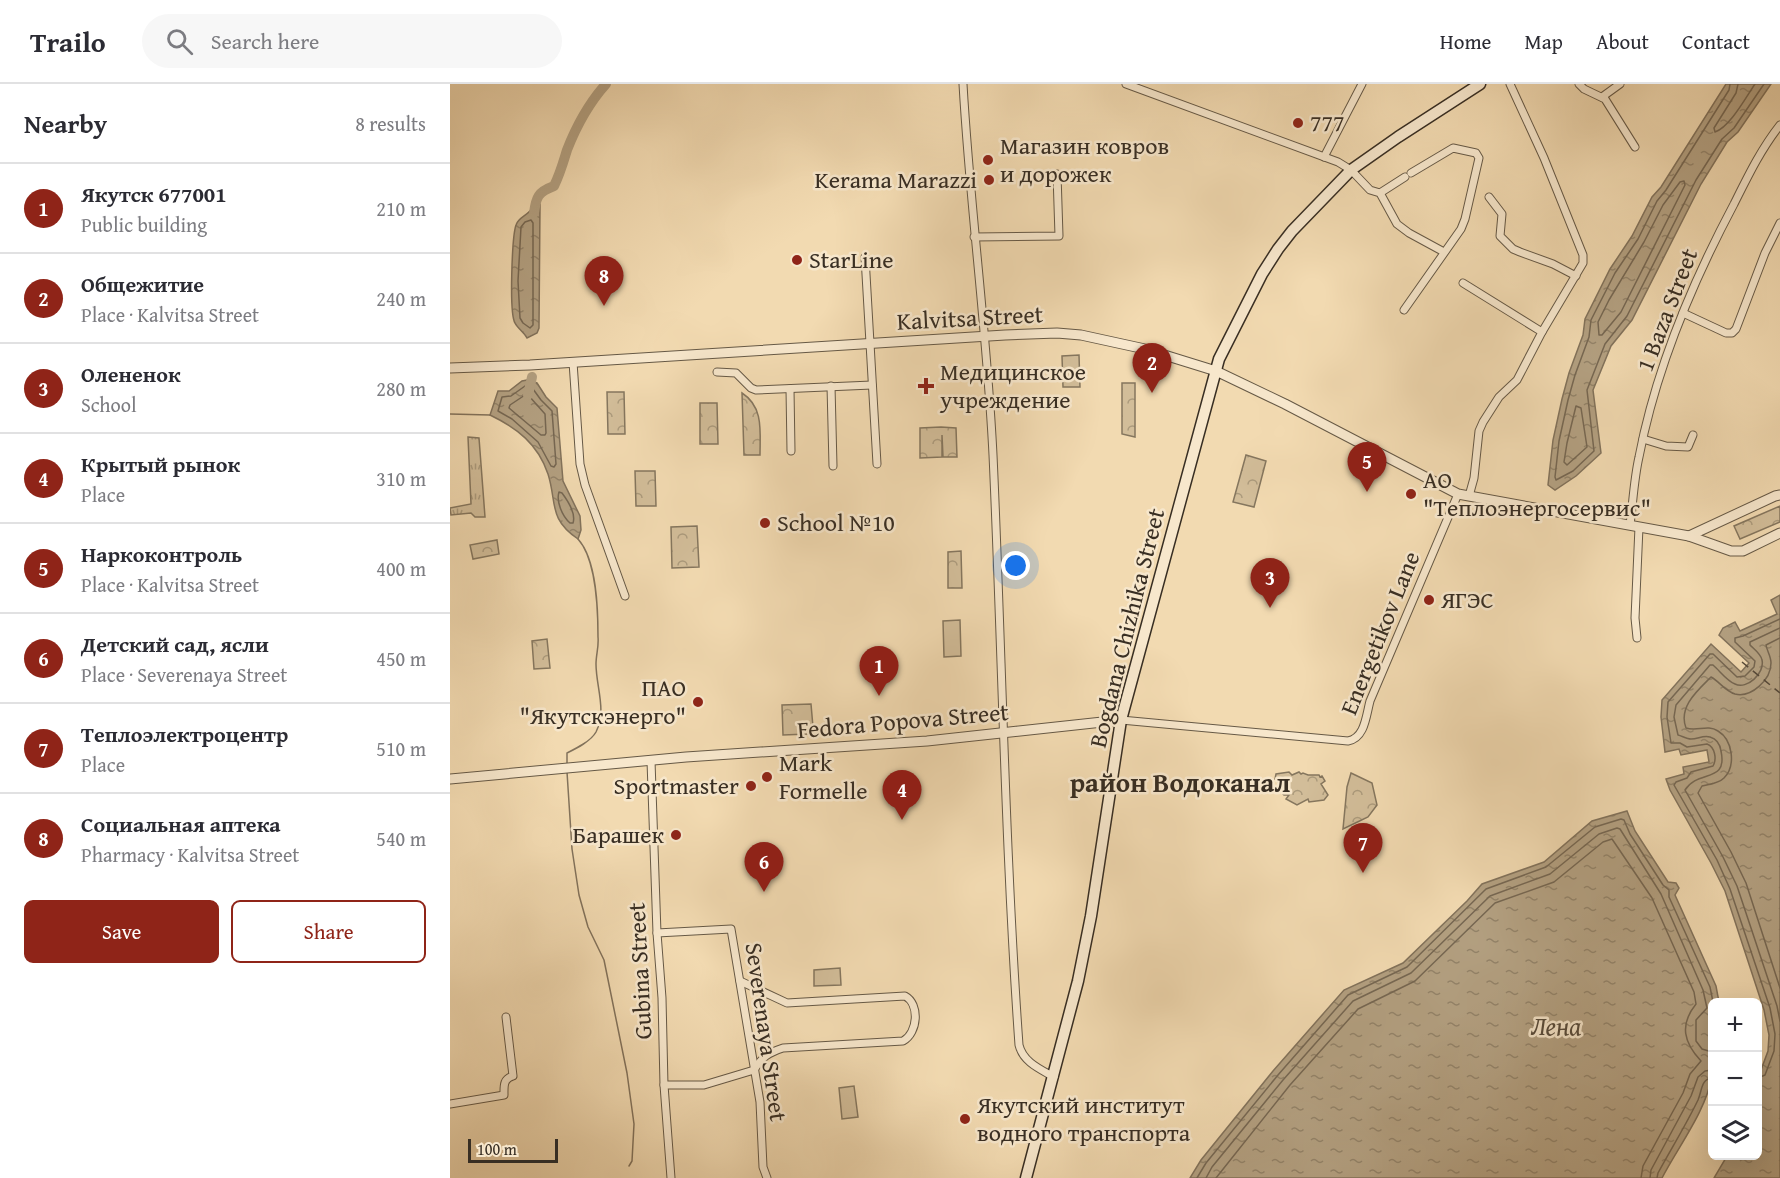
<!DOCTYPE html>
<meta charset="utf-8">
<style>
:root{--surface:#fff;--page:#f7f7f7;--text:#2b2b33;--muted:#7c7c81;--line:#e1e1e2;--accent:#8f2418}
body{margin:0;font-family:"Gentium Book Plus",serif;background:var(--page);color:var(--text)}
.controls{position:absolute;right:18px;bottom:18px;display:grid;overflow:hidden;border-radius:9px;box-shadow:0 6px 24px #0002}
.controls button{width:54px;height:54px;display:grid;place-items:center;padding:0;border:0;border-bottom:2px solid var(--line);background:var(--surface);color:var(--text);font:30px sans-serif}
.scale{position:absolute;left:18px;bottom:15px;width:90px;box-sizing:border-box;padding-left:6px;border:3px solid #382e23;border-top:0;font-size:16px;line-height:21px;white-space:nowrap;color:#382e23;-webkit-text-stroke:4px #f7e7cc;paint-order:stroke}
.you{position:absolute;left:566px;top:482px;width:21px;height:21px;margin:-15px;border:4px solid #fff;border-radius:50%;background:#1a73e8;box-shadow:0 0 0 9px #1a73e833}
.badge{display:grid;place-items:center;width:39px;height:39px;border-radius:50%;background:var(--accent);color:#fff;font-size:20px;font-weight:700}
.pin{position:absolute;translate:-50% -50px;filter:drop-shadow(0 2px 3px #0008)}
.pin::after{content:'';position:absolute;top:32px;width:21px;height:18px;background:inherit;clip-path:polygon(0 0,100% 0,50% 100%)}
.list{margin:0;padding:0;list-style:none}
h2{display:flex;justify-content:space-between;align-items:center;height:78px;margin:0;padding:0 24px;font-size:26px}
h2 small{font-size:20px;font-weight:400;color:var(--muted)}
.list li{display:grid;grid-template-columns:39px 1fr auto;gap:18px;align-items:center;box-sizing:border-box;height:90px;padding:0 24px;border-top:2px solid var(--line)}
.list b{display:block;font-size:22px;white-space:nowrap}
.list p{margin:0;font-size:20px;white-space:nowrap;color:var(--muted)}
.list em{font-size:20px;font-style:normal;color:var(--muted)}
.actions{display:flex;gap:12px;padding:18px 24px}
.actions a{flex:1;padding:14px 0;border:2px solid var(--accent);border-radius:9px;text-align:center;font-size:21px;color:var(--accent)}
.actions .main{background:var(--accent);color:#fff}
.icon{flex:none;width:33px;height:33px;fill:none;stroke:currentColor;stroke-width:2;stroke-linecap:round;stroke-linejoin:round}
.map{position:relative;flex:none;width:1330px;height:1094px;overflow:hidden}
header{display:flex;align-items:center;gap:36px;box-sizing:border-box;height:84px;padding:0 30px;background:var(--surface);border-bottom:2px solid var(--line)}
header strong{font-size:28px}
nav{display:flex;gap:33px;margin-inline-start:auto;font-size:21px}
.search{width:420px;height:54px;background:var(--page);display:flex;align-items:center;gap:15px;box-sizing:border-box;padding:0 21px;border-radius:33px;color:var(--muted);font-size:22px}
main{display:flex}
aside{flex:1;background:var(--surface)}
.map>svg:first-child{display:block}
.grass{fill:url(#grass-tufts);stroke:#85765e;stroke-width:1.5}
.forest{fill:url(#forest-crowns);stroke:#85765e;stroke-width:1.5}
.garden{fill:#d2bd99;stroke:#85765e;stroke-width:1.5}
.water{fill:url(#water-ripples);stroke:#82725b;stroke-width:1.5}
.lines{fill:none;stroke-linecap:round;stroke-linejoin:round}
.shore{stroke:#766752;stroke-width:1.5}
.stream{stroke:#82725b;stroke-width:1.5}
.river{stroke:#b3a081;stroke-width:10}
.ferry{stroke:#574a3a;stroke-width:1.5;stroke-dasharray:8 6;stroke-linecap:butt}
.minor-casing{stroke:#665946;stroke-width:9}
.tertiary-casing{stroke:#665946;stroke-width:11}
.secondary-casing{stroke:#382e23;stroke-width:13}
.minor{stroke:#f7e7cc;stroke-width:7}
.tertiary{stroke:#f7e7cc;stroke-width:9}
.secondary{stroke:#f7e7cc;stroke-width:10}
.poi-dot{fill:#8f2418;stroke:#f7e7cc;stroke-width:2}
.labels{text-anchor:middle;stroke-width:5;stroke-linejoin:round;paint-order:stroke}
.poi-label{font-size:24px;fill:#382e23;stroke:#f7e7cc;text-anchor:start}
.street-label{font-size:24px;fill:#382e23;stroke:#f7e7cc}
.water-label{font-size:26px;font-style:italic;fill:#574a3a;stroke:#f7e7cc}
.quarter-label{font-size:27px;font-weight:bold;fill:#382e23;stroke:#f7e7cc}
</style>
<header>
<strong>Trailo</strong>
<div class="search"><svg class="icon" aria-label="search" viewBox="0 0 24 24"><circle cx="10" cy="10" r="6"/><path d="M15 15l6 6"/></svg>Search here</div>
<nav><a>Home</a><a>Map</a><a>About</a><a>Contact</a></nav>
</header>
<main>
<aside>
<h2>Nearby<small>8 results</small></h2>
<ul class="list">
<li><span class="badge">1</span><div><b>Якутск 677001</b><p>Public building</p></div><em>210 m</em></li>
<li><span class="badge">2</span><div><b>Общежитие</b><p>Place · Kalvitsa Street</p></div><em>240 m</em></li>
<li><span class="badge">3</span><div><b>Олененок</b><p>School</p></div><em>280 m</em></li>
<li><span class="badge">4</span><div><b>Крытый рынок</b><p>Place</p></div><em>310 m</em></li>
<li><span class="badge">5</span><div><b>Наркоконтроль</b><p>Place · Kalvitsa Street</p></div><em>400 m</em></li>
<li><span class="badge">6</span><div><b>Детский сад, ясли</b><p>Place · Severenaya Street</p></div><em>450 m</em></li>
<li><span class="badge">7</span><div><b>Теплоэлектроцентр</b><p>Place</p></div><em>510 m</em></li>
<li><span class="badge">8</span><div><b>Социальная аптека</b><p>Pharmacy · Kalvitsa Street</p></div><em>540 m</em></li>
</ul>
<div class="actions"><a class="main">Save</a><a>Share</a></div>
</aside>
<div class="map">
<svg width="1330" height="1094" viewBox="0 0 1330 1094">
<defs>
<pattern id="grass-tufts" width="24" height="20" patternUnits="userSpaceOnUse" patternTransform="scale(1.5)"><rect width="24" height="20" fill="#d2bd99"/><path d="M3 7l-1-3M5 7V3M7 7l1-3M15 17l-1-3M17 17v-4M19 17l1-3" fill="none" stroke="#ab9a7c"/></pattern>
<pattern id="forest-crowns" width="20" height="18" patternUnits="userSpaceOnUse" patternTransform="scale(1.5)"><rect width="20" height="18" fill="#d2bd99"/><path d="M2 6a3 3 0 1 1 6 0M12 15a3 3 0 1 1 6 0" fill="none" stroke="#ab9a7c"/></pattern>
<pattern id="water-ripples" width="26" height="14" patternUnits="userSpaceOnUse" patternTransform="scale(1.5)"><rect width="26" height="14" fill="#b3a081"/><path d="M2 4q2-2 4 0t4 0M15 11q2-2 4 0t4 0" fill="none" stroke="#938369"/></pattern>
</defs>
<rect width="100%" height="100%" fill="#f2dab1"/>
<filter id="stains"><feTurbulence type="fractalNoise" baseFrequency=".00333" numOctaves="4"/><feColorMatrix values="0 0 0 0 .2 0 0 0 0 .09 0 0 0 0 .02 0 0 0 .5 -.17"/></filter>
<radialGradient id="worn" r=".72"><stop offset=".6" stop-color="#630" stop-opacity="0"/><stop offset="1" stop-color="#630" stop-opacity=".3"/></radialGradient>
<polygon class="grass" points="18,353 29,354 35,433 25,433 21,429 1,431 0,424 21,420"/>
<g class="forest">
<polygon points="672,299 685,299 685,353 672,350"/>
<polygon points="157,308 174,308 175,350 158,350"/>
<path d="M292,309C314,323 310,348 310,371H294Z"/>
<polygon points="250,319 267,319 268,360 250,360"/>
<polygon points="491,343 506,344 507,373 493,373 492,351 492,373 470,374 470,344"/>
<polygon points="796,371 816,377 804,423 783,418"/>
<polygon points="185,387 205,387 206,422 186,422"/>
<polygon points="1330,422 1330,438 1290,455 1284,442"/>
<polygon points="247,442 249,483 222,484 221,443"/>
<polygon points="47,456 49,470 23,475 20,461"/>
<polygon points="511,467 512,504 498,504 498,468"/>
<polygon points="97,555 100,584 84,585 82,557"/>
<polygon points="361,620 363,643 358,650 333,651 332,621"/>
<polygon points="839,688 842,691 849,688 851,690 853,689 858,691 869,691 870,693 872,692 875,697 871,700 878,711 874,716 859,718 858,715 847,721 836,715 839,711 834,711 830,707 833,705 828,704 828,695 825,695 826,690"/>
<polygon points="901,689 922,699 927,721 918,733 893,745 897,703"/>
</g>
<g class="garden">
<polygon points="629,271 630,303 613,303 612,272"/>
<polygon points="510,536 511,572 494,573 493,537"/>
<polygon points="390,884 391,901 364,902 364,886"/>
<polygon points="404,1002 408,1033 392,1035 389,1004"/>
</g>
<g class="water">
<polygon points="1276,0 1321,0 1288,48 1277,58 1251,100 1182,236 1161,262 1143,306 1151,369 1126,392 1105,406 1098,401 1103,356 1112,315 1119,289 1133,251 1135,235 1160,185 1182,152 1202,113 1211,103"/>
<path d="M86,117L90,120L89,244L87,249L77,254C74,248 68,245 65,239C59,229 62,153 66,141C69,131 80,133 86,117Z"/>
<path d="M77,296L87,299L96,313L107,324L113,397L130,432L131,446L128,455C98,435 107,418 98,390C88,360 67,344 40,331L48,307H59L72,297Z"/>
<polygon points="1330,511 1330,1094 1264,1094 1277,1072 1308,1072 1308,994 1318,967 1319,951 1314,926 1275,807 1261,779 1220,706 1216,695 1234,690 1233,683 1259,678 1257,666 1231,671 1229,665 1215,668 1211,633 1212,616 1261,560 1291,588 1299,579 1269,551 1273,544 1285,538 1290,547 1327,530 1321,516"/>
<path d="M1177,727L1185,747L1218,798L1226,799L1229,804L1225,811L1266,902L1269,918H1262V935L1259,941C1260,958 1265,976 1262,992C1256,1027 1228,1063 1212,1094H740L751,1076L823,987L894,906L953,879L1017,817L1032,800L1094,778L1142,737Z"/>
</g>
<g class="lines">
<g class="shore">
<polyline points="1280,0 1279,6 1216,106 1207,117 1188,155 1165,189 1141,236 1139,253 1125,291 1118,316 1109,357 1105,393 1106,396 1123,387 1144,367 1137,306 1155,260 1177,232 1246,96 1272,55 1284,44 1314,0"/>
<path d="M1288,0L1286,9L1264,44L1265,48C1280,43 1296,13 1305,0"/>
<polygon points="1230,98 1234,97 1235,101 1171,228 1152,251 1149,251 1148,238 1159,216 1194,158 1213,121"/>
<polygon points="81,136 83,139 83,241 80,244 73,239 70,234 68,197 71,143 75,138"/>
<polygon points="75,302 83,305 91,316 102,327 106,380 104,383 101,382 88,358 62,335 48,327 52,313 61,312"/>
<polygon points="75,311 79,312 95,330 96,349 95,351 91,351 59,324 60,321"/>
<polygon points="1126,322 1131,324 1137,363 1117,381 1114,378 1117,359"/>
<path d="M109,408L112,409C118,417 126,430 123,439H120C112,432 106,417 109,408Z"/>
<path d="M1330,544L1300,558V561C1305,566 1311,570 1312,576C1315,589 1297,606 1285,600C1277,597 1270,587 1263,581H1260L1226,621L1224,633L1228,651C1232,652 1237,655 1241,655C1248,655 1253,651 1260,653C1267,655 1270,660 1271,667C1278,700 1248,685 1235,706L1273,773L1287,802L1327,922L1330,937"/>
<path d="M1330,554L1316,561C1317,567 1321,572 1321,579C1321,596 1301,614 1285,610C1275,607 1269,597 1261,593C1247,607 1228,623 1236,644C1247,648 1257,640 1268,647C1283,656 1286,682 1274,694C1268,700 1260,700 1252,702L1248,709L1281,768L1296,799L1330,904"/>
<path d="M1308,994L1315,991L1324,967L1325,950L1320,924L1280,805L1267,776L1224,701L1226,698L1237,694L1241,688L1263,682C1267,675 1265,663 1257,660L1237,663L1230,659H1221L1217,633L1218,618L1260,570H1263L1287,593L1295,592L1304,583L1305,577L1285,558V554L1293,552L1330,535"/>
<polyline points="747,1094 756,1079 828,991 898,911 957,883 1036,805 1096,783 1145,743 1171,735 1174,736 1180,750 1213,801 1219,806 1219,813 1260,903 1263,918"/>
<polyline points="756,1094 762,1083 833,996 903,917 961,889 1040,812 1100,790 1149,750 1167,744 1170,745 1211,810 1253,906 1257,924 1246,936 1246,957 1252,965 1262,968"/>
<path d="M766,1094L840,1001L908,925L965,897L1045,819L1104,798L1153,758L1162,755L1202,814L1244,908L1246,920C1229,941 1234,959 1251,977L1240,990L1233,1009L1193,1082L1191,1094"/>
<polyline points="1200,1094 1201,1086 1241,1012 1248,993 1255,987 1262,986"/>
<path d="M1207,1094L1208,1089C1221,1065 1236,1041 1248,1016C1252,1007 1251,995 1262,994"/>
</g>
<g class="stream">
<polyline points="0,330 40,331"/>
<path d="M117,680V669C127,664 141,657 146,648C157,626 146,603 146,580C146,571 149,562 148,553C148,526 147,476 128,455"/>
<polyline points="117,688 122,765 129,811 138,843 154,876 177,989 184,1040 182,1077 179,1082"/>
</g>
<g class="river">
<path d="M84,129C86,113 88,108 104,102C110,90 113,79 117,66C126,43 139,19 156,0"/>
<polyline points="78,311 82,293"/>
</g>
<polyline class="ferry" points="1292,578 1330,609"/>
<defs>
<g id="minor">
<path d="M513,0C520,124 537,247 543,371C552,568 555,765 569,961C573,978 590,985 604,993"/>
<polyline points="676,0 888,78 901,86 920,106 930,109 947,140 959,149 994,168"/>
<polyline points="1129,0 1134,5 1155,15 1185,63"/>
<polyline points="1152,13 1170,0"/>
<polyline points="874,73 912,0"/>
<polyline points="930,109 955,93"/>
<polyline points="1039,113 1052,130 1050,152 1063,165 1070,168 1103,180 1126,192"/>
<polyline points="524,153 609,152 607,90"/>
<polyline points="415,173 427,380"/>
<polyline points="1013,199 1092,248"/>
<polyline points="954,226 1011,145 1015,135 1029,74 1026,69 1003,64 961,89"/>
<polyline points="1233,229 1276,249 1282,249 1286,245 1315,169 1330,139"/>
<polyline points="123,278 130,380 135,401 175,512"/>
<polyline points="267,288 286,289 301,304 306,306 422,301"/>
<polyline points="381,302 383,382"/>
<polyline points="340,305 341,367"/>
<polyline points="1193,355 1216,362 1238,363 1243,351"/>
<polyline points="1019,412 1024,394 1029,347 1033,338 1049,313 1067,296 1092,248 1133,179 1133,171 1094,74 1060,0"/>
<path d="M1180,441C1183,418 1184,395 1189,373C1206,284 1242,199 1284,120C1298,92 1311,65 1330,41"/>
<polyline points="1187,554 1185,534 1189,443"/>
<path d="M671,636L898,657C915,654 916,632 920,617L1008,410"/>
<polyline points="201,677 207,849 212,914 214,1001 221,1094"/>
<polyline points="207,849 281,845 310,1018 313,1083 317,1094"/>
<path d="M214,1001H254L304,986C312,973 318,969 333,964L453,957C468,949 470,920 455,912L337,919L290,897"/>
<path d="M0,1020L54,1011C54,1002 53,995 63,992L56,933"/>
<polyline points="560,1050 586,1057"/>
</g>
<g id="tertiary">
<polyline points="0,284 80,281 555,251 607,249 631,251 695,265 766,287 835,320 1008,410 1239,452 1281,467 1293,467 1330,449"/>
<polyline points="1239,452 1325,412 1330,411"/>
<polyline points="0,695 236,673 477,657 671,636"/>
</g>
<polyline id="secondary" points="576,1094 628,897 641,832 671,636 769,275 812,190 828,165 842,147 901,86 948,53 1030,0"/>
</defs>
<use href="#minor" class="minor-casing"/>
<use href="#tertiary" class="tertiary-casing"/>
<use href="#secondary" class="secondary-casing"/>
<use href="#minor" class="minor"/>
<use href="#tertiary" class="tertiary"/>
<use href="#secondary" class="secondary"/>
</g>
<g class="poi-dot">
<circle cx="848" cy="39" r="6"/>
<circle cx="538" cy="76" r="6"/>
<circle cx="539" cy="96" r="6"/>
<circle cx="347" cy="176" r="6"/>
<path d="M473 293h6v6h6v6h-6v6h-6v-6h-6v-6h6z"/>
<circle cx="961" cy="410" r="6"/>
<circle cx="315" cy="439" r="6"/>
<circle cx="979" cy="516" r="6"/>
<circle cx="248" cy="618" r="6"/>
<circle cx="317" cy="693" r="6"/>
<circle cx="301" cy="702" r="6"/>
<circle cx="226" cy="751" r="6"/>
<circle cx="515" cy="1035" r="6"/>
</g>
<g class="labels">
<g class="poi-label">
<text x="860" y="47">777</text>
<text x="550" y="70">Магазин ковров<tspan x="550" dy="28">и дорожек</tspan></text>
<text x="527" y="104" text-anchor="end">Kerama Marazzi</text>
<text x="359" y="184">StarLine</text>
<text x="490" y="296">Медицинское<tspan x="490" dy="28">учреждение</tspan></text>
<text x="973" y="404">АО<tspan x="973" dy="28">"Теплоэнергосервис"</tspan></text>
<text x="327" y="447">School №10</text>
<text x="991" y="524">ЯГЭС</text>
<text x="236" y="612" text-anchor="end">ПАО<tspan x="236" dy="28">"Якутскэнерго"</tspan></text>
<text x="329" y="687">Mark<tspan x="329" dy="28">Formelle</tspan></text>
<text x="289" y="710" text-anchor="end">Sportmaster</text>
<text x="214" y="759" text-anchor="end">Барашек</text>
<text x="527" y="1029">Якутский институт<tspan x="527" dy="28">водного транспорта</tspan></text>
</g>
<g class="street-label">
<text transform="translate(1217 226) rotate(-69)" y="8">1 Baza Street</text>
<text transform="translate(520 234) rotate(-3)" y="8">Kalvitsa Street</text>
<text transform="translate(677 544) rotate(-76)" y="8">Bogdana Chizhika Street</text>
<text transform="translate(930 549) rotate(-68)" y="8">Energetikov Lane</text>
<text transform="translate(453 637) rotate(-5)" y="8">Fedora Popova Street</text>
<text transform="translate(190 887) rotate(-93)" y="8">Gubina Street</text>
<text transform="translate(316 948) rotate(82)" y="8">Severenaya Street</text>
</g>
<g class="water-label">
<text x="1106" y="951">Лена</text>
</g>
<g class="quarter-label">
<text x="730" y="708">район Водоканал</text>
</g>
</g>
<rect width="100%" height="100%" filter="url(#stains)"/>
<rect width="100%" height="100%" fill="url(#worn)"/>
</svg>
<div class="controls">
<button>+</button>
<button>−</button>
<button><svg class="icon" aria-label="layers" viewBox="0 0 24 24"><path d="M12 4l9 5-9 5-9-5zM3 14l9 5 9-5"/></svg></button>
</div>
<div class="scale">100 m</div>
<div class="you"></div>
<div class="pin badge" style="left:429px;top:612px">1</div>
<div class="pin badge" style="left:702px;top:309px">2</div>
<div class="pin badge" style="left:820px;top:524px">3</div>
<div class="pin badge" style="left:452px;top:736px">4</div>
<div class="pin badge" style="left:917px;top:408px">5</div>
<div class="pin badge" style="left:314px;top:808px">6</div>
<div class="pin badge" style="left:913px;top:789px">7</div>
<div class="pin badge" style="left:154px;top:222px">8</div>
</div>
</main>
